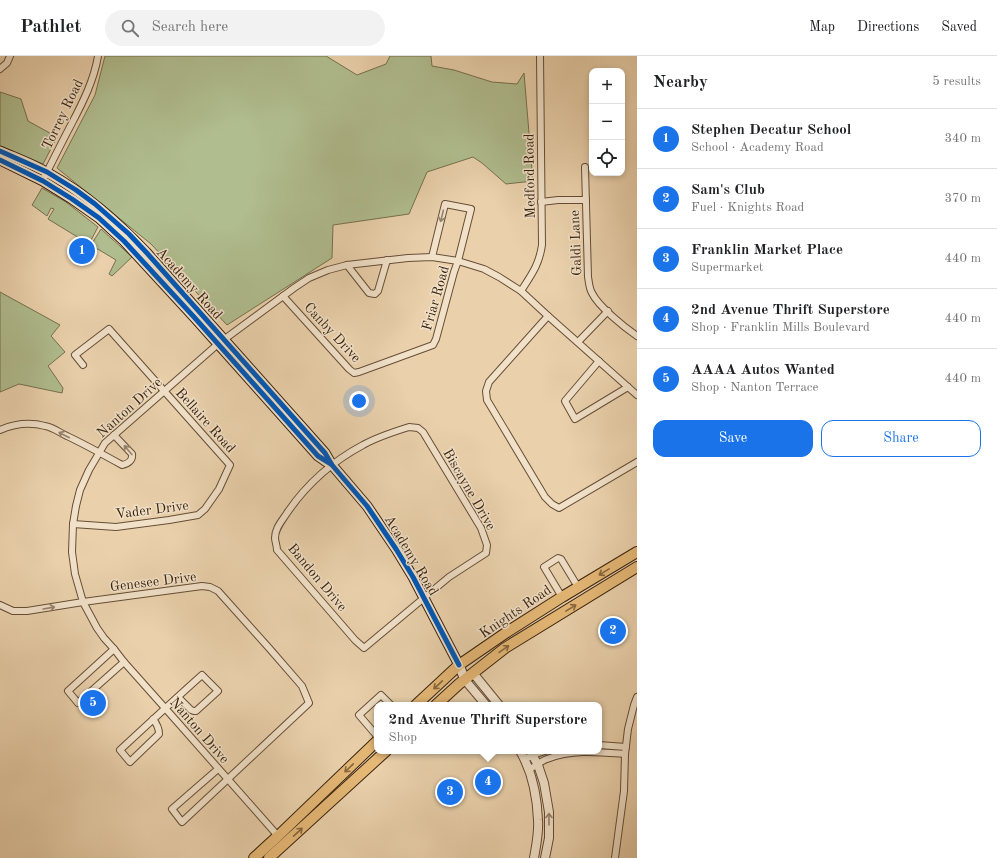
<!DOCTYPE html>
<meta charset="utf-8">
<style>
:root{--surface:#fff;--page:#f2f2f2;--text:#202124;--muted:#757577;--line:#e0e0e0;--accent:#1a73e8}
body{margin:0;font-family:"Old Standard TT",serif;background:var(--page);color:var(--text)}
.controls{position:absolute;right:12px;top:12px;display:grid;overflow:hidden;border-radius:8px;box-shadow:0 2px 6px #0003}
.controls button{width:36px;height:36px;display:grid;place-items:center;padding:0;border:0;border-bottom:1px solid var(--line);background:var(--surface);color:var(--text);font:20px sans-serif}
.you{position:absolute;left:359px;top:345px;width:14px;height:14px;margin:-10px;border:3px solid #fff;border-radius:50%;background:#1a73e8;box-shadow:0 0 0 6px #1a73e833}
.badge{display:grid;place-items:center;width:26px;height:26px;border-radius:50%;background:var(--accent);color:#fff;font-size:13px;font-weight:700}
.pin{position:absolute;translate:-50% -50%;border:2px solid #fff;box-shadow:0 1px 4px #0006}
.popup{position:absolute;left:374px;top:646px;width:228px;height:52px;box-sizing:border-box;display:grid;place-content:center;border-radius:8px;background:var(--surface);filter:drop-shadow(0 1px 3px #0005);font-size:13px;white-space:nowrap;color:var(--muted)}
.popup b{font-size:15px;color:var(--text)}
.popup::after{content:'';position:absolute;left:50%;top:100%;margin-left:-8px;border:8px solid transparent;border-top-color:var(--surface)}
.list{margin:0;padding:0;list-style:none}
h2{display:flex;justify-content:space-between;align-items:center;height:52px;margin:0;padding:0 16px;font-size:17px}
h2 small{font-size:13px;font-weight:400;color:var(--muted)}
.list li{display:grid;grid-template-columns:26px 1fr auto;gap:12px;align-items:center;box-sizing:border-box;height:60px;padding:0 16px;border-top:1px solid var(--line)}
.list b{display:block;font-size:15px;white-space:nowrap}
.list p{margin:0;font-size:13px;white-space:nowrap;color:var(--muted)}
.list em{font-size:13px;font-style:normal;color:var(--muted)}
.actions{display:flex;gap:8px;padding:12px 16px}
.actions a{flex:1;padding:9px 0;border:1px solid var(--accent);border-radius:12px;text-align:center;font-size:14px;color:var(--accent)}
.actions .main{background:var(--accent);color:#fff}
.icon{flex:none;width:22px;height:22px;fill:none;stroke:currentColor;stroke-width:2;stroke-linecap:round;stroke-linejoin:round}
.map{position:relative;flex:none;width:637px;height:802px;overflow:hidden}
header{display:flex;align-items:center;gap:24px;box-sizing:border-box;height:56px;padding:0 20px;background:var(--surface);border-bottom:1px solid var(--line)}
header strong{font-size:19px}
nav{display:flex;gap:22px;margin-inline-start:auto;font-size:14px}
.search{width:280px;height:36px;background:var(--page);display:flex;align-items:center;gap:10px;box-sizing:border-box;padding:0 14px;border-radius:22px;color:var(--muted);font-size:15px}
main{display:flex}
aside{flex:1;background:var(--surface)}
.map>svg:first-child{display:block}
.green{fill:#b0bd8f;stroke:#75704e}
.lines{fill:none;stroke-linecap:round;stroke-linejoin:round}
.minor-casing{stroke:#664e36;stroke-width:8}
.tertiary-casing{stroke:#664e36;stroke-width:10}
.secondary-casing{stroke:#3a230e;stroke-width:11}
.primary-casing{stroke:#3a230e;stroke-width:12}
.minor{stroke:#f1e1c9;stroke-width:6}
.tertiary{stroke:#f1e1c9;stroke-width:8}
.secondary{stroke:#f1e1c9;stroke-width:9}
.primary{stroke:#e5b876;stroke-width:10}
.cycleway-casing{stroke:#f1e1c9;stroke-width:8}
.cycleway{stroke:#0057b8;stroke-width:5}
.oneway{stroke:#96826c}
.oneway2{stroke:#87663d}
.labels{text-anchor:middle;stroke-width:3;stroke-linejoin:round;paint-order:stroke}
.street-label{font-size:14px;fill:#3a230e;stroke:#f1e1c9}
</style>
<header>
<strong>Pathlet</strong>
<div class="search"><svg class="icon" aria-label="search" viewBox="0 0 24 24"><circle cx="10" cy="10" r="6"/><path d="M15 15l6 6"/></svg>Search here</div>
<nav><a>Map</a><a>Directions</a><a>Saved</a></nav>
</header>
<main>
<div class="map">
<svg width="637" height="802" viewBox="0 0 637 802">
<rect width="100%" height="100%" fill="#ead1ac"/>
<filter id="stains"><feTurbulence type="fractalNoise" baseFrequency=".005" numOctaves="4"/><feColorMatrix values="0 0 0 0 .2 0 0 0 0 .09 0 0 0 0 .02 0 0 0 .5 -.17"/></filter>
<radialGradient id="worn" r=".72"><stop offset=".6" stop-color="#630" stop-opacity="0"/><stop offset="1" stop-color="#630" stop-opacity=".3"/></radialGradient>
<g class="green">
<polygon points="105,0 326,0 357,19 386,8 390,0 431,0 432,10 454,14 492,26 517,28 524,17 533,125 506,128 482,107 473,101 427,116 409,158 333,169 332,202 227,269 151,188 57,112 95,39"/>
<polygon points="0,36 21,43 28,65 57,81 43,108 0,90"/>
<polygon points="42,132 66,146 98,171 89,188 48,163 54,153 51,152 47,160 32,149"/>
<polygon points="101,173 132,201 112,220 109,218 116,204 91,189"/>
<polygon points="0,236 60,269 51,280 65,296 48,310 63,332 62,337 19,328 0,336"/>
</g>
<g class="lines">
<defs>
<g id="minor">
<polyline points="0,13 7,7 10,0"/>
<path d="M585,111L588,221C589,226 589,232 592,237C598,250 624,271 637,280"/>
<path d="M45,120C54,102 63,84 72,67C83,46 94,24 98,0"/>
<polyline points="541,146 558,144 586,144"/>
<polyline points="347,209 369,237 375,238 378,235 387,204"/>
<path d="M521,235C532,218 539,209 542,189L540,0"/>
<polyline points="283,240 349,313 354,317 359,316 433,289 436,283 454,216 458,205 471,153 445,148 432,201"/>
<polyline points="548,260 489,326 486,335 487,344 545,441 552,448 559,452 637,406"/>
<polyline points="578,286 608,255"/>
<polyline points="599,305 565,345 575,363 628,331"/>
<path d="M409,371L418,372L423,376L481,472L487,489L486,497L449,521L364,592L355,584L277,494C277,490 275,485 275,482C275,472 282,465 287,457C306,429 333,405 363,389C377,381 393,376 409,371Z"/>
<path d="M0,374C14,368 30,366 45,370C53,371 60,377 67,380C86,389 104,399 122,409C128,408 133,404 132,398L114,379"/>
<polyline points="73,468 116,471 169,464 198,459 205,453 219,433 230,409 109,273 75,299 83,309"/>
<polyline points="562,541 544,511 558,502 561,503 578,531"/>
<polyline points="0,549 13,555 27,555 83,546 202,530 210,531 218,535 269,592 302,630 309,647 182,766 172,753 218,713"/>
<polyline points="114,593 68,635 78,647 124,606"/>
<path d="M153,663C157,668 159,672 159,678L130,706L120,694C147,669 174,644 202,619L218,635L196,655H194L191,654L178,641"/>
<polyline points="377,680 359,659 381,639 391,649"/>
<polyline points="599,689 626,691"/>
<polyline points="524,704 533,699 545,695"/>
<path d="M529,714C535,710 541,705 547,703C572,693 599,696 625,698"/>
<polyline points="278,780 165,652 124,606 114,593 104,582 97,572 83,546 75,518 72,496 73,468 76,450 80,434 89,414 105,387 218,288 294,232 309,222 328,214 347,209 408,202 432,201 458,205 484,213 499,221 521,235 548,260 637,339"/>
<polyline points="615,802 624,735 625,698 628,673 634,649 637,641"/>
</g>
<g id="tertiary">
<polyline points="473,617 499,649"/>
<polyline points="465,624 486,649"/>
<path d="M520,695C532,715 537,741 538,764C539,777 536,790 534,802"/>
<polyline points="530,695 538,709 544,727 549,756 549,782 545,802"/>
</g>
<g id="secondary">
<path d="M0,95C16,102 33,108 48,117C86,138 116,165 146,196L325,397L332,409L367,450L396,493L413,521L459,609L465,624"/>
<polyline points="0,104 43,125 72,143 99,162 124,185 194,261 318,400 331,409"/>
</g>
<g id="primary">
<polyline points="416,649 459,609 507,576 562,541 637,496"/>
<polyline points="436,649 459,628 505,592 637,511"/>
<polyline points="254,802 278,780 377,685"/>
<polyline points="269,802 386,695"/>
</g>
</defs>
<use href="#minor" class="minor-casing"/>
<use href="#tertiary" class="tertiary-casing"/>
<use href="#secondary" class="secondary-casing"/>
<use href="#primary" class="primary-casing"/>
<use href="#minor" class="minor"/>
<use href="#tertiary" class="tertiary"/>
<use href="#secondary" class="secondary"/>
<use href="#primary" class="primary"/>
<defs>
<g id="cycleway">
<polyline points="0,95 47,116 76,134 95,148 129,178 146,196 325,397 332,409 367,450 396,493 413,521 459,609"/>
<polyline points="0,104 43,125 72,143 99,162 124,185 194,261 318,400 331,408"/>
</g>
</defs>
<use href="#cycleway" class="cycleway-casing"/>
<use href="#cycleway" class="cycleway"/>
</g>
<defs><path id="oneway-shaft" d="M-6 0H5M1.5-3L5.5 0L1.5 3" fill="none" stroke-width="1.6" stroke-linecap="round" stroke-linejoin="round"/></defs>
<g class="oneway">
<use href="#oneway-shaft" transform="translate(442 160) rotate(104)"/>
<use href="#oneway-shaft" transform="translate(64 379) rotate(-153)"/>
<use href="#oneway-shaft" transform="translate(128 394) rotate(-131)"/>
<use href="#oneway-shaft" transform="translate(49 552) rotate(-10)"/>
<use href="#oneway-shaft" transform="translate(549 763) rotate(-90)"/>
</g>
<g class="oneway2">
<use href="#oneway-shaft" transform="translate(604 516) rotate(149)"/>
<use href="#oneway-shaft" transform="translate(571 552) rotate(-31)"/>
<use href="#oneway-shaft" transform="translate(504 593) rotate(-35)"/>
<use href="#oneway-shaft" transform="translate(438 629) rotate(137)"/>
<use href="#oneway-shaft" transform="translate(349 712) rotate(136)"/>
<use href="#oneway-shaft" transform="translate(298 776) rotate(-43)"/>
</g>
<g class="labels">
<g class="street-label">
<text transform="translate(62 58) rotate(-64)" y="5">Torrey Road</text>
<text transform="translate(529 120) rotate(-91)" y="5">Medford Road</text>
<text transform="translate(575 187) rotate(-92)" y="5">Galdi Lane</text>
<text transform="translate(190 227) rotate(48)" y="5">Academy Road</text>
<text transform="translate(435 242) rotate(-74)" y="5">Friar Road</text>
<text transform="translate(333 276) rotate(47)" y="5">Canby Drive</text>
<text transform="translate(129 351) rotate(-42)" y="5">Nanton Drive</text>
<text transform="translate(206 364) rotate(48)" y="5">Bellaire Road</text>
<text transform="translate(470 433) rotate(60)" y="5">Biscayne Drive</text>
<text transform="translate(152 453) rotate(-7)" y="5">Vader Drive</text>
<text transform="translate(412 499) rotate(59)" y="5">Academy Road</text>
<text transform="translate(318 521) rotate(50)" y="5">Bandon Drive</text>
<text transform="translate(153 525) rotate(-7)" y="5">Genesee Drive</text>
<text transform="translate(515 555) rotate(-34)" y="5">Knights Road</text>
<text transform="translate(200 674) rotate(49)" y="5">Nanton Drive</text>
</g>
</g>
<rect width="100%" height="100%" filter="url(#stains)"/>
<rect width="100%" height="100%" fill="url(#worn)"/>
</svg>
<div class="controls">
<button>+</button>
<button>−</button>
<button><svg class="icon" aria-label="locate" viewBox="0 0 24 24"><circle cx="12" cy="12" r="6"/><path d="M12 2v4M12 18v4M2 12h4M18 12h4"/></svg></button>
</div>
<div class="you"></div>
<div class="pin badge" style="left:82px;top:195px">1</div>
<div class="pin badge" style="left:613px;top:575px">2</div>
<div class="pin badge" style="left:450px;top:736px">3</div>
<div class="pin badge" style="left:488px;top:726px">4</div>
<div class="popup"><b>2nd Avenue Thrift Superstore</b>Shop</div>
<div class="pin badge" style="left:93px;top:647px">5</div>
</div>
<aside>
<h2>Nearby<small>5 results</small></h2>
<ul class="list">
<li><span class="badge">1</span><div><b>Stephen Decatur School</b><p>School · Academy Road</p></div><em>340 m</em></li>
<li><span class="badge">2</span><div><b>Sam's Club</b><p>Fuel · Knights Road</p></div><em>370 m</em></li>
<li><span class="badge">3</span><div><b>Franklin Market Place</b><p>Supermarket</p></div><em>440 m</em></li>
<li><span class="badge">4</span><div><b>2nd Avenue Thrift Superstore</b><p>Shop · Franklin Mills Boulevard</p></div><em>440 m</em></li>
<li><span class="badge">5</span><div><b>AAAA Autos Wanted</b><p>Shop · Nanton Terrace</p></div><em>440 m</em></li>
</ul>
<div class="actions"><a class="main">Save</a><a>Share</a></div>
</aside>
</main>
